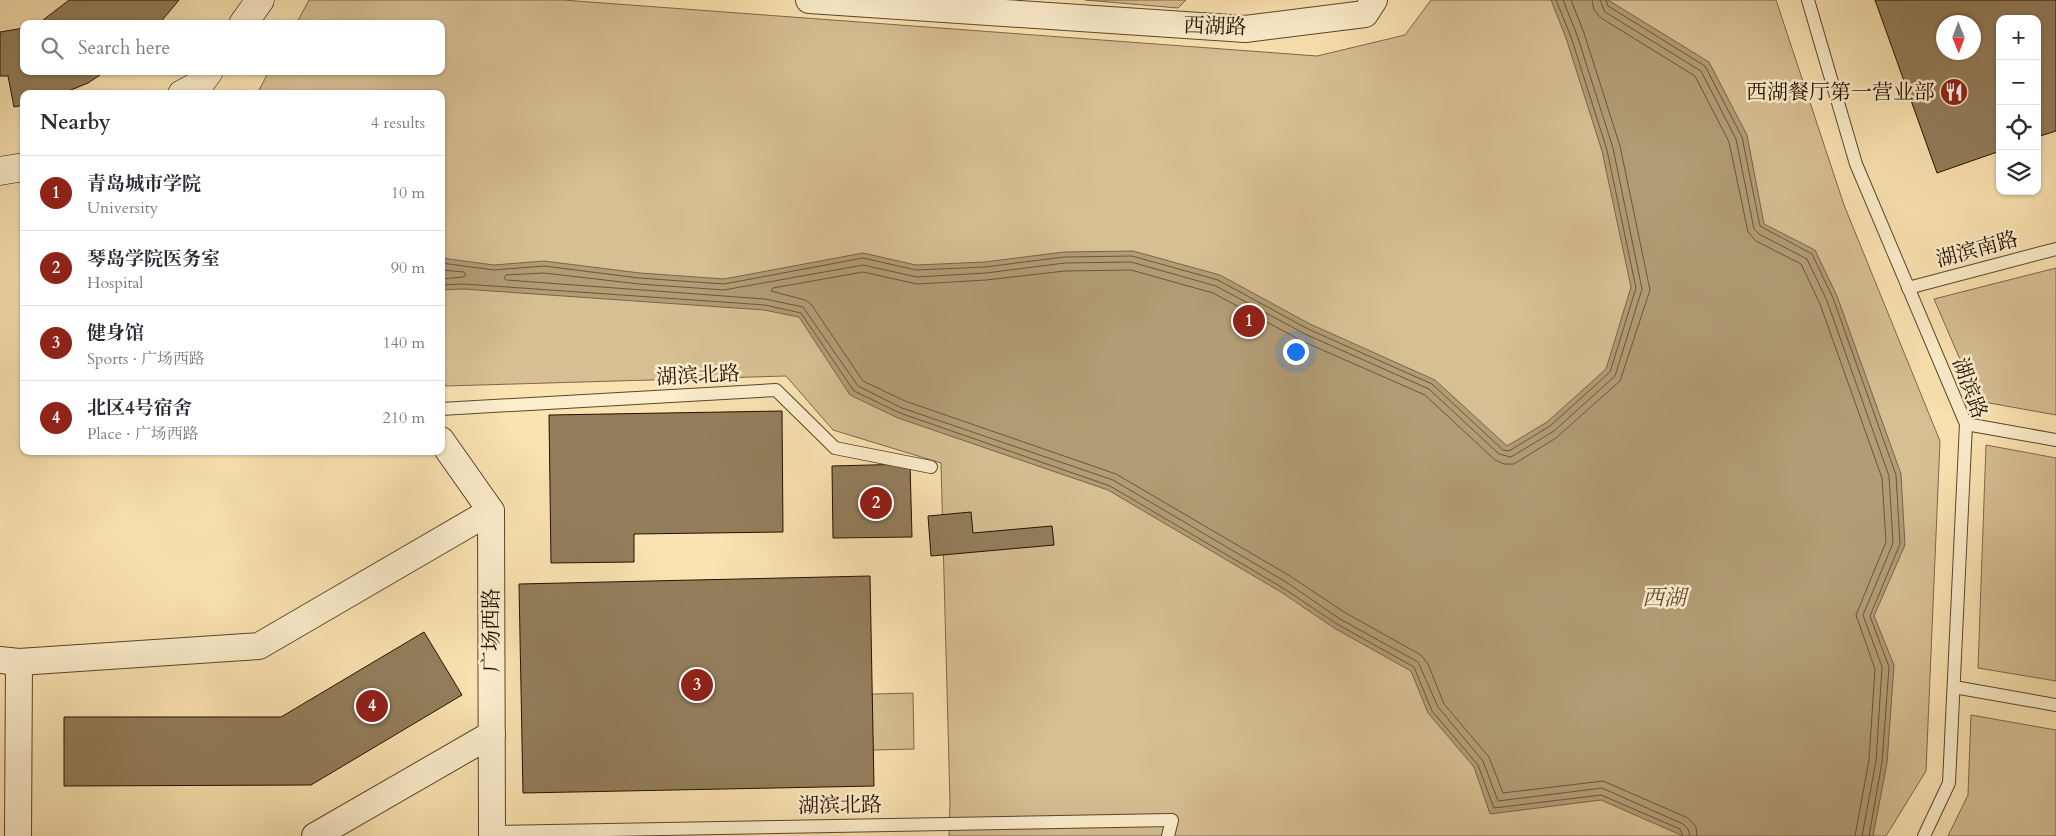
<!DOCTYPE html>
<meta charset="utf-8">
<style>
:root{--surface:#fff;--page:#f7f7f7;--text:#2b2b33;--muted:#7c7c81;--line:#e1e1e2;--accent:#8f2418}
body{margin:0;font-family:Cardo,"Noto Serif SC",serif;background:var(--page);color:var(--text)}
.controls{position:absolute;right:15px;top:15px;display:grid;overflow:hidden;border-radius:10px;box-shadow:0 1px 4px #0004}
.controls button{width:45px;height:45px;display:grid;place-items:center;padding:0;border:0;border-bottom:1px solid var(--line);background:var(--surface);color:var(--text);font:25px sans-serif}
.compass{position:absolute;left:1936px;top:15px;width:45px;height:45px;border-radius:50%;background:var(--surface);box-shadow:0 1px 4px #0004;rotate:179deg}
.you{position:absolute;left:1295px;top:351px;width:18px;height:18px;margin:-12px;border:4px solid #fff;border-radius:50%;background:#1a73e8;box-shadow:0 0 0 8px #1a73e833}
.badge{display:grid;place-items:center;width:32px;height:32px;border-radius:50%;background:var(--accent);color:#fff;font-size:16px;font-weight:700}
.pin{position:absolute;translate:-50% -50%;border:2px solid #fff;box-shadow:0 1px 5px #0006}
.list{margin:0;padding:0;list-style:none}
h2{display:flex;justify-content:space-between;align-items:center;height:65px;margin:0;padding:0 20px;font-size:21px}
h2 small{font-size:16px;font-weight:400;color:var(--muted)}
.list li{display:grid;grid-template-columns:32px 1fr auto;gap:15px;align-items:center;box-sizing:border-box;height:75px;padding:0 20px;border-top:1px solid var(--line)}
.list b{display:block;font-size:19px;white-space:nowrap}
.list p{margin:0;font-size:16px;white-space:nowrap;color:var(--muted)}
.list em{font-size:16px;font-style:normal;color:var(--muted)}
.icon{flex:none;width:28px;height:28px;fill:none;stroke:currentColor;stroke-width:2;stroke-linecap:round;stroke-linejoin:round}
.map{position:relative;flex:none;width:2056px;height:836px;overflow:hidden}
.search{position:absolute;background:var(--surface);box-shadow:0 1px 4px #0004;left:20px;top:20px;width:425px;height:55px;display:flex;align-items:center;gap:12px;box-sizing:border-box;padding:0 18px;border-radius:10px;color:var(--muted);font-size:19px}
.panel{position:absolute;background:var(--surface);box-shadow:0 1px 4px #0004;left:20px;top:90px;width:425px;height:365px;border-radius:10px}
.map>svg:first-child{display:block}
.green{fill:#d6bf93;stroke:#7d684a}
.water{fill:#b19c75;stroke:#796446}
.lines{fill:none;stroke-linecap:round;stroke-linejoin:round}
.shore{stroke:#6a563a;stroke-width:1}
.building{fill:#937e5c;stroke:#241100;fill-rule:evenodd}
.lane-casing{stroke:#5a462c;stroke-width:14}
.street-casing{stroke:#5a462c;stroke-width:28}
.secondary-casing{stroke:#241100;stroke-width:29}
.lane{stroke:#fcedcc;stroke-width:12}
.street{stroke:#fcedcc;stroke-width:26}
.secondary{stroke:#fcedcc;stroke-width:28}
.labels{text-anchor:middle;stroke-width:5;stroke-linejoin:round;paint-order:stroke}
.street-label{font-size:21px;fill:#241100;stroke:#fcedcc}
.poi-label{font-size:21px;fill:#241100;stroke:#fcedcc;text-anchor:end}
.water-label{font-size:22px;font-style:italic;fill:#635035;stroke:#fcedcc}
</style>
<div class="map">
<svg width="2056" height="836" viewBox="0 0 2056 836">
<rect width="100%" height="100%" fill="#fae3b1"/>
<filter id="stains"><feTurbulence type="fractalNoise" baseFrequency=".004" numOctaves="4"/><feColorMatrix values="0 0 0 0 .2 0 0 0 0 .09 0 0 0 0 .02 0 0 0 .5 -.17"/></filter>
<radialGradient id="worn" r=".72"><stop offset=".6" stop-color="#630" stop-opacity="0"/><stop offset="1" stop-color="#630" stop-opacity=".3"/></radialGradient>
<g class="green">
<polygon points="309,0 563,0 1317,56 1405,35 1431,0 1776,0 1844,205 1940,441 1926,771 1886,836 949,836 950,802 941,463 833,430 786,376 446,386 441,377 441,94 257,94 269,71 441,71 441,24 296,24"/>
<polygon points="1085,0 1186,0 1178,8"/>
<polygon points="2056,268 2056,415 1978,401 1934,299"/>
<polygon points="1986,445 2056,458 2056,681 1978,668"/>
<polygon points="913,693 914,749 800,752 798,696"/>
<polygon points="1971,715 2056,730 2056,836 1948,836 1968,795"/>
</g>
<polygon class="water" points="1551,0 1608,0 1709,62 1747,135 1764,224 1815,250 1837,296 1901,474 1905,545 1874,616 1894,665 1887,763 1873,836 1683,836 1601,800 1490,814 1474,767 1428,713 1411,671 1334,628 1281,592 1108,490 898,418 850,395 799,317 764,310 463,289 441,290 441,258 494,265 544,261 640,273 724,279 863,253 916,265 985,262 1064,252 1133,251 1220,275 1310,324 1435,380 1507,446 1547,422 1606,369 1631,287 1602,151 1566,38"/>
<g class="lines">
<g class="shore">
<polyline points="1563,0 1577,35 1613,148 1642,289 1615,376 1554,431 1511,457 1499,454 1429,389 1305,334 1216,286 1131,262 1065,263 986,273 917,277 863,265 724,290 639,284 544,273 506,275 504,278 506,280 765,299 803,307 858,386 902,408 1113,480 1286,582 1340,619 1418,662 1438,707 1483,761 1498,801 1602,788 1683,824 1688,829 1690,836"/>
<polyline points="1571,0 1584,33 1620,146 1650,290 1620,381 1556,438 1514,464 1504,464 1495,460 1425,395 1302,341 1213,293 1131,270 1065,271 986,280 917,284 863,272 773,288 771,291 805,300 811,304 863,381 905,401 1116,474 1290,576 1344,612 1421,655 1428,664 1444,704 1489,757 1503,793 1603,781 1688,818 1696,827 1697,836"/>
<polyline points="1592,0 1594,10 1601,18 1695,76 1729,142 1748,232 1756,241 1801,264 1820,304 1882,478 1886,542 1856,615 1875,669 1869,760 1855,836"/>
<polyline points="1600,0 1605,12 1701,71 1736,139 1754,229 1759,234 1807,259 1827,301 1889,476 1893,543 1863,615 1882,667 1876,761 1862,836"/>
<polyline points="1606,0 1608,6 1705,66 1742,137 1760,226 1812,254 1833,298 1896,475 1900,544 1870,616 1889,667 1882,762 1869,836"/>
<polyline points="441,263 494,270 544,266 639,278 724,284 863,258 916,270 985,267 1064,257 1132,256 1218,280 1308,329 1432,384 1503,450 1509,451 1550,426 1610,372 1636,288 1607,150 1571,37 1556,0"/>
<polyline points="441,270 464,272 466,275 463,277 441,279"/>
<polyline points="441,285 464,284 765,305 801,313 854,391 900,413 1110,486 1283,588 1337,624 1414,667 1432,711 1478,765 1494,808 1601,795 1680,829 1683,836"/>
</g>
</g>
<g class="building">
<polygon points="69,0 179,0 159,24 38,24"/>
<path d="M1875,0H2056V131L2037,137V19H2000V151L1937,173ZM1944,22H1974V52H1944Z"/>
<polygon points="24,28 24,71 106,71 88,83 61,94 24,94 24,105 14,107 8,76 0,76 0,32"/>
<polygon points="782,411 783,532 634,534 634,562 551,563 549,415"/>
<polygon points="910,464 912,537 833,538 832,466"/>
<polygon points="971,512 973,533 1052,526 1054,545 931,556 928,516"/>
<polygon points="870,576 874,786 523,793 519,584"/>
<polygon points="424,632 462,695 311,785 64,786 64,717 281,717"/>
</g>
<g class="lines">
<defs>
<g id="lane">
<polyline points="1808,0 1856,164 1966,424 1949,783 1924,836"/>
<polyline points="1908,288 2056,249"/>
<polyline points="441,409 776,390 835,448 931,467"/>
<polyline points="1966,424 2056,440"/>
<polyline points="1954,687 2056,705"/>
<polyline points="492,832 1172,820 1168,836"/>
</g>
<g id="street">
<polyline points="809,0 1245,29 1365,14 1374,0"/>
<polyline points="441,440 491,511 492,836"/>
<polyline points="0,660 19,662 259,646 491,511"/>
<polyline points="18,836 19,662"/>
<polyline points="315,836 492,734"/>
</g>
<g id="secondary">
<polyline points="243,24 260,0"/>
<polyline points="182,94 199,85 209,71"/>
<polyline points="0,171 24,167"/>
</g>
</defs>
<use href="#lane" class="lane-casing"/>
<use href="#street" class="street-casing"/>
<use href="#secondary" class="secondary-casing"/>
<use href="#lane" class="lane"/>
<use href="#street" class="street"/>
<use href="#secondary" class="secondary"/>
</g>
<defs>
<symbol id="restaurant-disc" viewBox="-11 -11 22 22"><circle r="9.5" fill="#8f2418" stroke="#fcedcc"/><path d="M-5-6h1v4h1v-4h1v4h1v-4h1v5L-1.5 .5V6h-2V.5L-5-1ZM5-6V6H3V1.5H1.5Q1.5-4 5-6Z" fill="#fff"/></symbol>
</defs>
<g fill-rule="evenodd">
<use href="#restaurant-disc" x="1938" y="76" width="32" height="32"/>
</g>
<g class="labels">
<g class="street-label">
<text transform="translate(1215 26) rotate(2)" y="7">西湖路</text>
<text transform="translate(1977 249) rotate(-15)" y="7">湖滨南路</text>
<text transform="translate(698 375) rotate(-3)" y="7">湖滨北路</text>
<text transform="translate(1970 388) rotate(70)" y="7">湖滨路</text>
<text transform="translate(491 630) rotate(-90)" y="7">广场西路</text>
<text transform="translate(840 805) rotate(-1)" y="7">湖滨北路</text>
</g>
<g class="poi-label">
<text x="1935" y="99">西湖餐厅第一营业部</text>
</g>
<g class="water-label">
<text x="1664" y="605">西湖</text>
</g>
</g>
<rect width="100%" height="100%" filter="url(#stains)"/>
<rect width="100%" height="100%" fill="url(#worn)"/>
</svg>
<div class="controls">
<button>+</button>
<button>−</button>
<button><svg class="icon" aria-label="locate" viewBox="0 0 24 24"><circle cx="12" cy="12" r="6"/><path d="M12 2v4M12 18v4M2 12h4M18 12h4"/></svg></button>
<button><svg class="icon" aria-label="layers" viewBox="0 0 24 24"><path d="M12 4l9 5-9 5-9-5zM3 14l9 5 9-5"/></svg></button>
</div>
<svg class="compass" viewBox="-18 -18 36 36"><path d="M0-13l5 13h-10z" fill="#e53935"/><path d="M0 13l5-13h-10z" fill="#7c7c81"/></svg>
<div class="you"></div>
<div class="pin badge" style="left:1249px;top:321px">1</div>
<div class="pin badge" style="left:876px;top:503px">2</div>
<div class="pin badge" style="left:697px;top:685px">3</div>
<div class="pin badge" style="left:372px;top:706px">4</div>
<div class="search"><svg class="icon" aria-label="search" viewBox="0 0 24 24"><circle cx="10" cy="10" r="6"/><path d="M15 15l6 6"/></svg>Search here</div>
<section class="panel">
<h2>Nearby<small>4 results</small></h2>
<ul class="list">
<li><span class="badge">1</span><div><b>青岛城市学院</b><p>University</p></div><em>10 m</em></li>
<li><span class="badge">2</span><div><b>琴岛学院医务室</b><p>Hospital</p></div><em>90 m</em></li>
<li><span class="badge">3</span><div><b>健身馆</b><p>Sports · 广场西路</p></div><em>140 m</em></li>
<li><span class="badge">4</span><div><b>北区4号宿舍</b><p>Place · 广场西路</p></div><em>210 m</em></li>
</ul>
</section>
</div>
